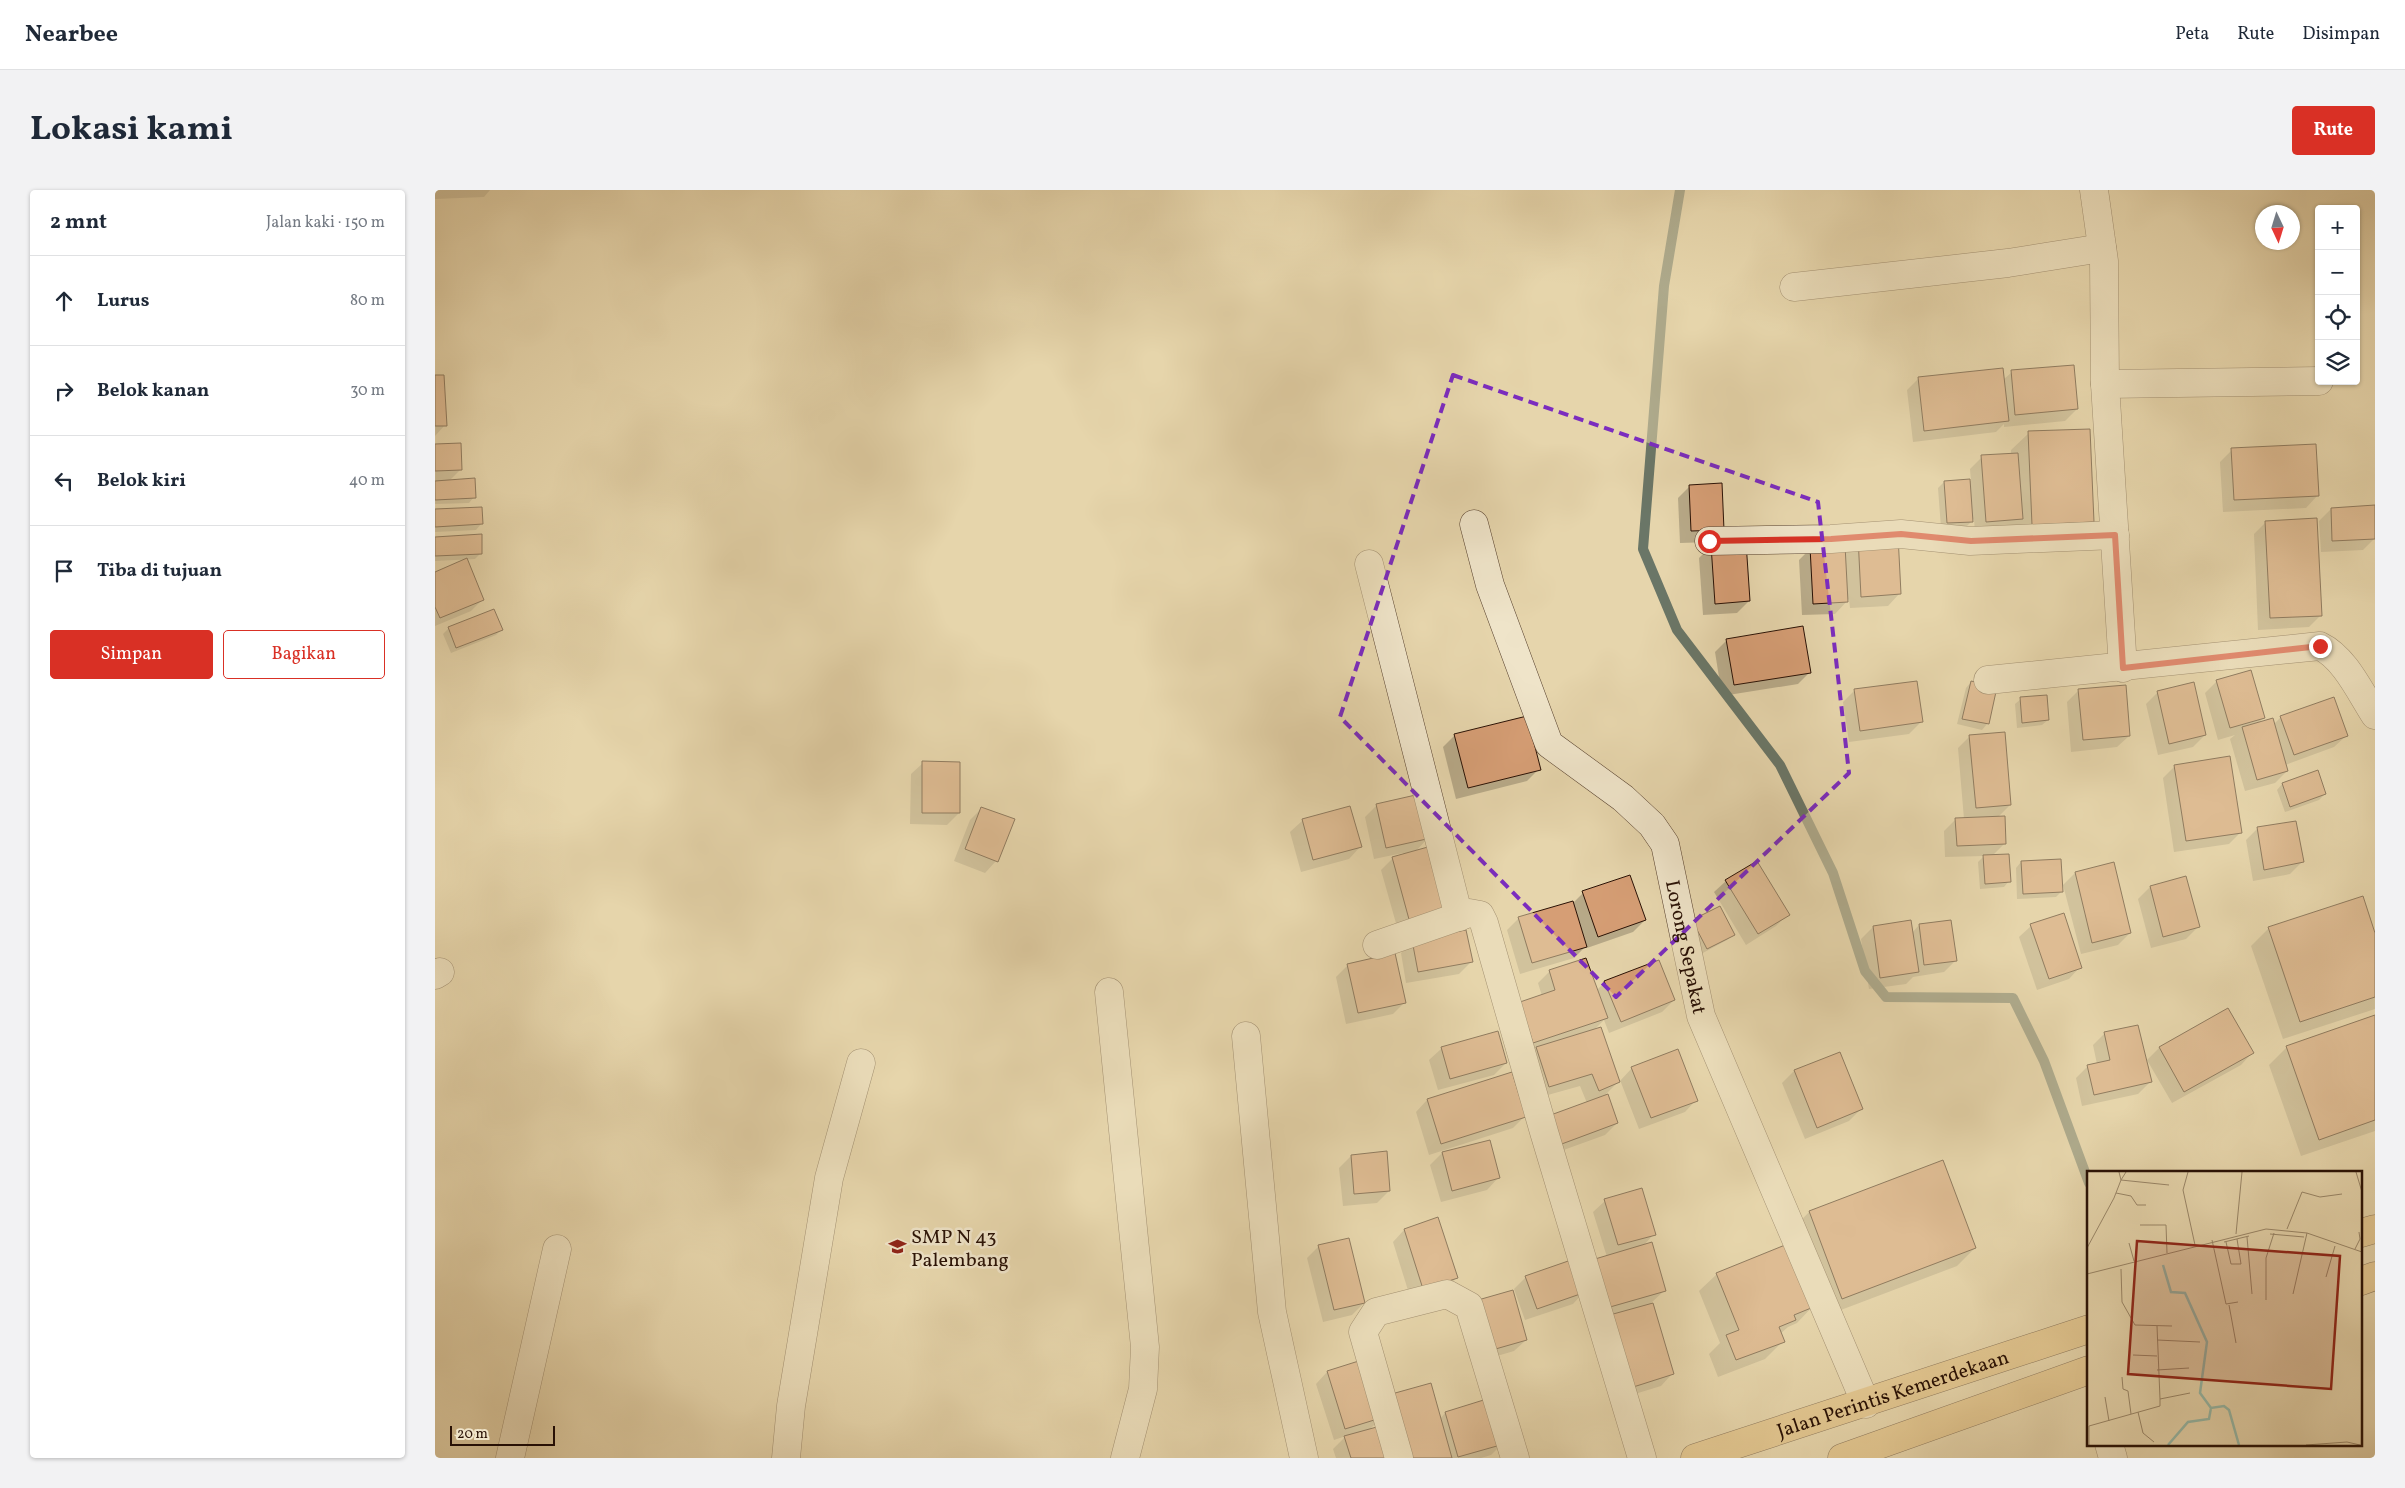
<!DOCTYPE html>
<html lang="id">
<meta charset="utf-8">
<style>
:root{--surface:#fff;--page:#f2f2f3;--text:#1f2937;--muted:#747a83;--line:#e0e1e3;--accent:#d93025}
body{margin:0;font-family:Vollkorn,serif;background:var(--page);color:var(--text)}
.controls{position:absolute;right:15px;top:15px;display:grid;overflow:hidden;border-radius:5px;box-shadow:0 1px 4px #0004}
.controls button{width:45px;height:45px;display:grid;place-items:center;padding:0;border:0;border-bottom:1px solid var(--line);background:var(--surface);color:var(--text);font:25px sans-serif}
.compass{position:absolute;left:1820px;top:15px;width:45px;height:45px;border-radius:50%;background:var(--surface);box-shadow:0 1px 4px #0004;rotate:176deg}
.scale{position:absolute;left:15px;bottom:12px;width:105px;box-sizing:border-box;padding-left:5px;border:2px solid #291105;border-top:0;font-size:14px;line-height:18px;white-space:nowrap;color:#291105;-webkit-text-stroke:4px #efe4c9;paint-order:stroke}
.stop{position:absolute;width:15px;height:15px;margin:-11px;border:4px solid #d93025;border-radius:50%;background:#fff}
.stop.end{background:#d93025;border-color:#fff;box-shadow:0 1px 5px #0008}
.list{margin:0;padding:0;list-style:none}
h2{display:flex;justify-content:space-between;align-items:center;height:65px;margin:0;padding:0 20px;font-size:21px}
h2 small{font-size:16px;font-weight:400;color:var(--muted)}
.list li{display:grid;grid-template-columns:32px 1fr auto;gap:15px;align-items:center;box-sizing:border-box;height:90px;padding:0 20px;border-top:1px solid var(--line)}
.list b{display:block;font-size:19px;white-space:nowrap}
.list em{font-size:16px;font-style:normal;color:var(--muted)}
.actions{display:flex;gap:10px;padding:15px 20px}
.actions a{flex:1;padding:11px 0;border:1px solid var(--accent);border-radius:5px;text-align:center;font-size:18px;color:var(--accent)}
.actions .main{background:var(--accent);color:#fff}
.icon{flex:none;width:28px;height:28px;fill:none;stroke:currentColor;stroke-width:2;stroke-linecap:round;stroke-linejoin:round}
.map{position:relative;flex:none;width:1940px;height:1268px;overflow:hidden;border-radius:5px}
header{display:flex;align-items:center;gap:30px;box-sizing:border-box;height:70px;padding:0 25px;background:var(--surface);border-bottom:1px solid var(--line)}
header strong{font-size:24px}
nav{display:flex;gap:28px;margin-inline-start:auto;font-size:18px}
.intro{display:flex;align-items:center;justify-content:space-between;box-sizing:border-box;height:120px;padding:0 30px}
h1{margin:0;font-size:35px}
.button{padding:12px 22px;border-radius:5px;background:var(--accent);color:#fff;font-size:18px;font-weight:700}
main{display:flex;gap:30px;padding:0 30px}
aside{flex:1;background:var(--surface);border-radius:5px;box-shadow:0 1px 4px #0004}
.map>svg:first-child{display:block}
.shadow{fill:#0003;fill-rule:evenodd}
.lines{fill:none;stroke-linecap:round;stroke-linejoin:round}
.stream{stroke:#6a7667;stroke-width:10}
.building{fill:#d69e75;stroke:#291105}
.minor-casing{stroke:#58422f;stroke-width:29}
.highway-casing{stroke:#291105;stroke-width:29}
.minor{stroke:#efe4c9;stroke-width:28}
.highway{stroke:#e3ba76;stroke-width:28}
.route{stroke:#d93025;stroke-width:6}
.marked{fill:none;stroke:#7b2cbf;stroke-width:4;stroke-dasharray:10 6;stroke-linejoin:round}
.labels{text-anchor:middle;stroke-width:5;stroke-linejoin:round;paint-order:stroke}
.street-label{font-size:20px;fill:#291105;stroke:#efe4c9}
.poi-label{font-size:20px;fill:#291105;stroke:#efe4c9;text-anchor:start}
.inset-river{fill:none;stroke:#96b9a8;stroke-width:2.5}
.inset-road{fill:none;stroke:#9a8769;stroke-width:1}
.view{fill:#8f2418;fill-opacity:0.15;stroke:#8f2418;stroke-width:2.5}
.inset-edge{fill:none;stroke:#291105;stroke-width:2.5}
</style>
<header>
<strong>Nearbee</strong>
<nav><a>Peta</a><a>Rute</a><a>Disimpan</a></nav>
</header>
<div class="intro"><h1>Lokasi kami</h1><a class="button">Rute</a></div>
<main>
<aside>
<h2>2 mnt<small>Jalan kaki · 150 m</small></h2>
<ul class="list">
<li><svg class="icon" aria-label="ahead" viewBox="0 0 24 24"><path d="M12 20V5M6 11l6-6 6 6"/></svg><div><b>Lurus</b></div><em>80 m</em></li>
<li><svg class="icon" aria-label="right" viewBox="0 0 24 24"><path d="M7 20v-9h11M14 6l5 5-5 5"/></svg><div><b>Belok kanan</b></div><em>30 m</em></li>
<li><svg class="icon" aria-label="left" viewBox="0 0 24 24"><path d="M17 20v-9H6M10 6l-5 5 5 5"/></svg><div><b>Belok kiri</b></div><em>40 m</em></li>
<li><svg class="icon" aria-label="arrive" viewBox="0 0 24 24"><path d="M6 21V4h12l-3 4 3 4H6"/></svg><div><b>Tiba di tujuan</b></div></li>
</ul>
<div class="actions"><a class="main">Simpan</a><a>Bagikan</a></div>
</aside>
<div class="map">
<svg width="1940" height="1268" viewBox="0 0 1940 1268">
<rect width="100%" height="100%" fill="#e6d5ac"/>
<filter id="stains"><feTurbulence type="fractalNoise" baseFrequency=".004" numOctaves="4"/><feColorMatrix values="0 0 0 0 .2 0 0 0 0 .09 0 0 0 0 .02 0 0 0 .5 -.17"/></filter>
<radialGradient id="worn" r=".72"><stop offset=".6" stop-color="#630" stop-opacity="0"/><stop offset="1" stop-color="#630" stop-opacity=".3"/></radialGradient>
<g class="shadow">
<polygon points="0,0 55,0 49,7 0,9"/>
<polygon points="1577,182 1642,219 1630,231 1569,237 1569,234 1561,242 1478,252 1472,200 1484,188 1568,190"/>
<polygon points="0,186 10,235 0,246"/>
<polygon points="1594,243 1658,332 1640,350 1540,343 1539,329 1531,337 1506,338 1503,298 1509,292 1536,291 1535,279 1547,267 1576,265 1576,260"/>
<polygon points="0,255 26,279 14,291 39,307 34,313 0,314"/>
<polygon points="1797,260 1882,306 1871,318 1788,322 1785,272"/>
<polygon points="1255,296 1276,352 1245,353 1243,308"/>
<polygon points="1896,319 1940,348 1928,360 1886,362 1884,331"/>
<polygon points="0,321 46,334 41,340 0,342"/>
<polygon points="1831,332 1886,425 1874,437 1823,440 1819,344"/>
<polygon points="0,348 46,363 40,369 0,371"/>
<polygon points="1423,348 1464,404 1453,416 1415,418 1414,409 1400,424 1367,425 1364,370 1376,358"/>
<polygon points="1276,356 1314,411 1302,423 1268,425 1264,368"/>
<polygon points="0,383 48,409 36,421 0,436"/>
<polygon points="14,438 66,440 61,445 16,463 8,444"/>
<polygon points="1292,450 1375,482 1363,494 1287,506 1280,462"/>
<polygon points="1782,491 1829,528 1823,533 1839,534 1846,527 1911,546 1899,557 1850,575 1852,581 1840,593 1810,601 1795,549 1800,545 1783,550 1770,503"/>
<polygon points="1536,492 1560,498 1552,534 1547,540 1522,534 1531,498"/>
<polygon points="1420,500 1486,532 1474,544 1414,552 1408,512"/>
<polygon points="1644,500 1694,546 1682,557 1636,562 1632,512"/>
<polygon points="1723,502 1770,545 1758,557 1723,565 1711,514"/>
<polygon points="1586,509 1613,530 1607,535 1582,538 1580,514"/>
<polygon points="1020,545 1104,579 1092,591 1021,609 1008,557"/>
<polygon points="1535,546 1575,615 1562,628 1569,654 1557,666 1574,691 1569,697 1545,699 1543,672 1549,666 1510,667 1509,641 1521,629 1529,629 1523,558"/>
<polygon points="488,573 524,623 512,635 475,634 476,584"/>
<polygon points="1739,577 1806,642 1794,654 1739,662 1728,588"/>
<polygon points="1847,594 1890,604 1884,610 1850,622 1842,600"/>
<polygon points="941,616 994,647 980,662 1016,721 964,744 946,680 958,668 968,665 968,663 939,669 930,627"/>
<polygon points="547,618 578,630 561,671 550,683 519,671 535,630"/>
<polygon points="914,618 925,657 914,669 866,682 855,642 867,631"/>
<polygon points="1822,639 1867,672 1855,684 1818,691 1811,650"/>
<polygon points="1586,672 1626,702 1621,707 1582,709 1581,678"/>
<polygon points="1678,674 1695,743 1683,755 1646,764 1628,695 1640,683"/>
<polygon points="1750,688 1763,737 1751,749 1716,758 1703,709 1715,697"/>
<polygon points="1291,691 1353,724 1341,736 1311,755 1279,702"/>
<polygon points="1148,703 1210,730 1198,742 1152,758 1151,756 1139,768 1085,784 1072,740 1084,728 1139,712"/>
<polygon points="1258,731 1298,744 1292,750 1266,764"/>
<polygon points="1484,735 1521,770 1509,782 1478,787 1471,794 1434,799 1426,749 1438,737 1477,743"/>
<polygon points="1596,736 1645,777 1634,789 1602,800 1584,747"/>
<polygon points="1834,738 1940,747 1940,819 1848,849 1816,756"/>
<polygon points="978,752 1036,772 1024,784 971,793 966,763"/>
<polygon points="913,775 970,812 958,824 911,834 901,787"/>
<polygon points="1115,781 1162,800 1170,792 1239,810 1227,822 1174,843 1169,830 1159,840 1184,892 1197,878 1261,910 1250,922 1204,939 1185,890 1171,904 1182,933 1170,945 1112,966 1152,913 1145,896 1102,908 1090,870 1100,859 1087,864 1107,806 1103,793"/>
<polygon points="1793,820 1817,863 1806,875 1737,913 1712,870 1724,858"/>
<polygon points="1940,827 1940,941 1866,966 1834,875 1852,857"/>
<polygon points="1062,843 1071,873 1059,885 1003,900 994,870 1006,859"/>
<polygon points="1670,843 1715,892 1703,904 1647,916 1641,888 1653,876 1662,874 1658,855"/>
<polygon points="1404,864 1426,919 1414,931 1370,949 1347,893 1359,881"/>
<polygon points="992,910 1090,926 1078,938 994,965 981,922"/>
<polygon points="1054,951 1063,988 1052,1000 1006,1012 995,975 1007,963"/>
<polygon points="916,966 954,1001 942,1013 908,1016 904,978"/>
<polygon points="1507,972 1540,1058 1522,1076 1390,1126 1357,1040 1374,1022"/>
<polygon points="1170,1011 1219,1044 1207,1057 1230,1100 1216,1113 1237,1184 1226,1196 1180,1210 1172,1067 1158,1022"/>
<polygon points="969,1040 1021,1088 1010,1100 976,1110 958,1052"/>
<polygon points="884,1056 929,1113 917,1125 888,1132 872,1068"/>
<polygon points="1282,1084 1379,1115 1362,1133 1353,1137 1345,1144 1348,1151 1330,1169 1283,1187 1274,1164 1285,1153 1264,1101"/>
<polygon points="1091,1087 1149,1102 1138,1114 1090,1130 1079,1099"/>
<polygon points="1024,1125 1091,1150 1079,1161 1038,1173"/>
<path d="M892,1182L944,1216L1005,1229L1010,1223L1054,1210L1068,1253L1056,1265L1046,1268H901L898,1259L911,1246L899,1250L881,1194ZM945,1229L947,1237L933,1241Z"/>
</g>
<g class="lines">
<polyline class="stream" points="1245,0 1229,96 1208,359 1242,440 1345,575 1398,683 1430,781 1451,807 1578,808 1609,871 1654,993"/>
</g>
<g class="building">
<polygon points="1639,175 1643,219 1580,225 1576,180"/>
<polygon points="1568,178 1574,231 1489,241 1483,187"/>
<polygon points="0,185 9,185 12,236 0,236"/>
<polygon points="1655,239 1659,332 1597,335 1593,241"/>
<polygon points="26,253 27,280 0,281 0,254"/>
<polygon points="1881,254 1884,306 1799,310 1796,258"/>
<polygon points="1583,263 1588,329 1551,332 1546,265"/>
<polygon points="40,288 41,308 0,310 0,291"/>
<polygon points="1535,289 1538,332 1512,333 1509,291"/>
<polygon points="1287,293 1289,340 1256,341 1254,295"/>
<polygon points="1940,315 1940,349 1897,351 1896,318"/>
<polygon points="47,317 48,334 0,337 0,319"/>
<polygon points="1882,328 1887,426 1835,428 1830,331"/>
<polygon points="47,344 47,364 0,366 0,347"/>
<polygon points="1463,345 1466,404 1426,407 1423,347"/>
<polygon points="1311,352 1315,411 1280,414 1276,355"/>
<polygon points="1410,355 1413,412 1378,414 1375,357"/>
<polygon points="32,368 49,410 5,428 0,417 0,382"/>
<polygon points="59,419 68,440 21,458 13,437"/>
<polygon points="1368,436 1376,483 1299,495 1291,449"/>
<polygon points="1816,480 1830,528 1795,538 1781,490"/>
<polygon points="1482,491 1488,532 1425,541 1419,499"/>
<polygon points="1536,491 1562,497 1554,534 1527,529"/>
<polygon points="1759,492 1771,545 1734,554 1722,501"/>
<polygon points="1691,495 1695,546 1648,550 1643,499"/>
<polygon points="1612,505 1614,530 1587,533 1585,507"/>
<polygon points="1899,507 1913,546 1859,565 1845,526"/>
<polygon points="1092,526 1106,580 1033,598 1019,544"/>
<polygon points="1838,528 1853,581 1822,590 1807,537"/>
<polygon points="1570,542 1576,615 1541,618 1534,545"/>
<polygon points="1795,566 1807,643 1751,651 1739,575"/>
<polygon points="487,571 525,572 525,623 487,623"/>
<polygon points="1883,580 1891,604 1855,617 1847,593"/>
<polygon points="985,604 996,648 951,658 941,614"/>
<polygon points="915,616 927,657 878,670 867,629"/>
<polygon points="546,617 580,629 563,672 530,659"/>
<polygon points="1570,626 1571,654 1522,656 1520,628"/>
<polygon points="1861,631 1869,672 1829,680 1822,637"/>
<polygon points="1000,655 1018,722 975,733 957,667"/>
<polygon points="1574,664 1576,692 1550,694 1548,665"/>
<polygon points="1626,669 1628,702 1588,704 1586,671"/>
<polygon points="1322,671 1355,725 1323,744 1290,690"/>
<polygon points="1679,672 1696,743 1657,753 1640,682"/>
<polygon points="1195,685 1211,730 1163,747 1147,701"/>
<polygon points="1751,686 1765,737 1728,747 1715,696"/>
<polygon points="1928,706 1940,743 1940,807 1865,832 1833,737"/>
<polygon points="1138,711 1152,757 1097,773 1083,727"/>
<polygon points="1285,716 1300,745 1272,759 1257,730"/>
<polygon points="1629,723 1647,778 1614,789 1595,734"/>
<polygon points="1476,730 1484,782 1445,788 1438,736"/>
<polygon points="1516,730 1522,771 1489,775 1484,734"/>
<polygon points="1031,740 1038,772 983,782 977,750"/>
<polygon points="960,763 971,813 923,823 912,774"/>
<polygon points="1151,768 1173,828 1098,853 1085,812 1120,800 1114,780"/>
<polygon points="1224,770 1240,810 1186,832 1169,791"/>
<polygon points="1793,818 1819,863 1749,902 1724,857"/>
<polygon points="1940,825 1940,930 1884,950 1851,856"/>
<polygon points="1703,835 1717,892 1659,905 1652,875 1675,870 1669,842"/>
<polygon points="1166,837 1185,892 1164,901 1157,884 1114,897 1101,857"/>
<polygon points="1063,841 1072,873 1015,889 1006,857"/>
<polygon points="1243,859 1263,911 1216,928 1196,877"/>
<polygon points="1405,862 1428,919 1382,938 1359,880"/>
<polygon points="1077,882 1091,927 1006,954 992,909"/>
<polygon points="1173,904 1183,933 1124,955 1113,926"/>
<polygon points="1055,950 1065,988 1017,1001 1007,962"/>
<polygon points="952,961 955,1001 919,1004 916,965"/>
<polygon points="1508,970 1541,1058 1407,1109 1374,1021"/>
<polygon points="1207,998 1221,1045 1183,1055 1169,1009"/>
<polygon points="1003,1027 1023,1088 988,1099 969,1039"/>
<polygon points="914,1048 930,1113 899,1120 883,1055"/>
<polygon points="1217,1052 1231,1101 1175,1117 1160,1069"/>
<polygon points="1355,1053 1381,1116 1359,1125 1361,1130 1344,1137 1350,1152 1301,1170 1291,1145 1304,1140 1281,1083"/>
<polygon points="1139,1069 1151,1102 1102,1119 1090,1086"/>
<polygon points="1078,1100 1092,1150 1050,1162 1036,1112"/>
<polygon points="1218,1113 1239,1184 1192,1199 1171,1126"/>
<polygon points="930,1169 949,1227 910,1239 892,1181"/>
<polygon points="996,1193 1017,1268 971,1268 953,1205"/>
<polygon points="1055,1208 1069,1254 1023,1267 1010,1222"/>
<polygon points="949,1235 959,1268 916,1268 909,1246"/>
</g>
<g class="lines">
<defs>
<g id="minor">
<polyline points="1659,0 1669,71 1670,194 1688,478"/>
<polyline points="1359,97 1573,73 1667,58"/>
<polyline points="1670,194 1884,191"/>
<path id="s1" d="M1039,334L1055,395L1114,554L1188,608L1217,635L1230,654L1266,826L1431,1214"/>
<polyline points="1274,351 1396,349 1466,344 1535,351 1680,345"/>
<polyline points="934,374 1024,727"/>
<path d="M1553,490L1885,456C1910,468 1925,502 1940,525"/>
<polyline points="942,755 1034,723 1045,725 1049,733 1109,942 1207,1268"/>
<polyline points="0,785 5,782"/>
<polyline points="674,802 710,1157 708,1199 690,1268"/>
<polyline points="811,846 837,1122 869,1268"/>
<polyline points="1674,1254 1678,1268"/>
<polyline points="75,1268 122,1059"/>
<polyline points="351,1268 356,1216 394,988 426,873"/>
<polyline points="964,1268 928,1142 941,1122 1012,1104 1034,1116 1080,1268"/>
</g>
<g id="highway">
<polyline points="1926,1043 1940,1039"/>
<polyline points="1926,1091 1940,1086"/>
<path id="s2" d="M1260,1268L1654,1139"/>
<polyline points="1407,1268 1654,1180"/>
</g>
</defs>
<use href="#minor" class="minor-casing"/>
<use href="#highway" class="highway-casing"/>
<use href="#minor" class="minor"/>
<use href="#highway" class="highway"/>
</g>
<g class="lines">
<polyline class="route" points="1274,351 1396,349 1466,344 1536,351 1680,345 1688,478 1885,456"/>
</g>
<path d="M0 0H1940V1268H0ZM1018,185L1383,312L1414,583L1181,807L905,527Z" fill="#e6d5ac" fill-opacity=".55" fill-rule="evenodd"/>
<path class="marked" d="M1018,185L1383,312L1414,583L1181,807L905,527Z"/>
<defs>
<symbol id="school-bare" viewBox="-9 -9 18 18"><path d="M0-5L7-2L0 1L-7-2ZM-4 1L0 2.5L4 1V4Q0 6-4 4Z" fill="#8f2418" stroke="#efe4c9" stroke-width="2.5" paint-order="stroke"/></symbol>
</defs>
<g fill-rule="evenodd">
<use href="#school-bare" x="450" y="1044" width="25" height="25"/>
</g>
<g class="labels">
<g class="street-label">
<text dy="7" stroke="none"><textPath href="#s1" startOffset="492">Lorong Sepakat</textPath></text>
<text dy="7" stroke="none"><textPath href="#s2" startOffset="208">Jalan Perintis Kemerdekaan</textPath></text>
</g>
<g class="poi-label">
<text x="476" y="1053">SMP N 43<tspan x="476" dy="23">Palembang</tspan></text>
</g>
</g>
<g transform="translate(1652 981)">
<rect width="275" height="275" fill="#e6d5ac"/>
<path class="inset-river" d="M76,94L84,121L98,122L120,171L113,222L124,237L137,235L142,239L152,274M81,274L101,251L122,248L124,237"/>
<path class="inset-road" d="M39,1L34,9L82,14M101,1L96,19L108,74M269,1L275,21M29,22L44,25L50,34H59M53,54H79L80,82M200,58L215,21L233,26L255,23M149,63L155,1M183,63L217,66M160,66L165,123M125,69L139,133L151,131M137,71L162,65M139,71L144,93H154L150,68M42,72L47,90M0,77L27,27L34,9L32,1M268,78L273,68L272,61M34,98L35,131L48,154L85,155M0,103L179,58L220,62L275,81M239,106L248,75M206,123L220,62M179,129V87L187,62M142,134L149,172M70,155L73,228L103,222M70,169L113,171M46,184L70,185M70,199L102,197M35,206L36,218L41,220L44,243M18,226L22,250M51,241L56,262L67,271M2,274V255L73,235V228M219,274L260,271L273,274"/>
<path class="view" d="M50,70L253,85L244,218L41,203Z"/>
<rect width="275" height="275" class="inset-edge"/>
</g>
<rect width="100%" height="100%" filter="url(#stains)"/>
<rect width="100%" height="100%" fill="url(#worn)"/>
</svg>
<div class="controls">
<button>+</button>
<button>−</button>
<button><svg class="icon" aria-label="locate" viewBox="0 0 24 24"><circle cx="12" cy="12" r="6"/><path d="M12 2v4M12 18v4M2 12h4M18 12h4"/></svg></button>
<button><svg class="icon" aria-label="layers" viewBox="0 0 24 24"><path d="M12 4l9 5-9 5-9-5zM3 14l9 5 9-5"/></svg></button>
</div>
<svg class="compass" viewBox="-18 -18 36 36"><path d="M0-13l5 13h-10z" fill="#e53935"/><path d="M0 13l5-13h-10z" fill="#747a83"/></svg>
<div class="scale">20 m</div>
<div class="stop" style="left:1274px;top:351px"></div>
<div class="stop end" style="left:1885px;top:456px"></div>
</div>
</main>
